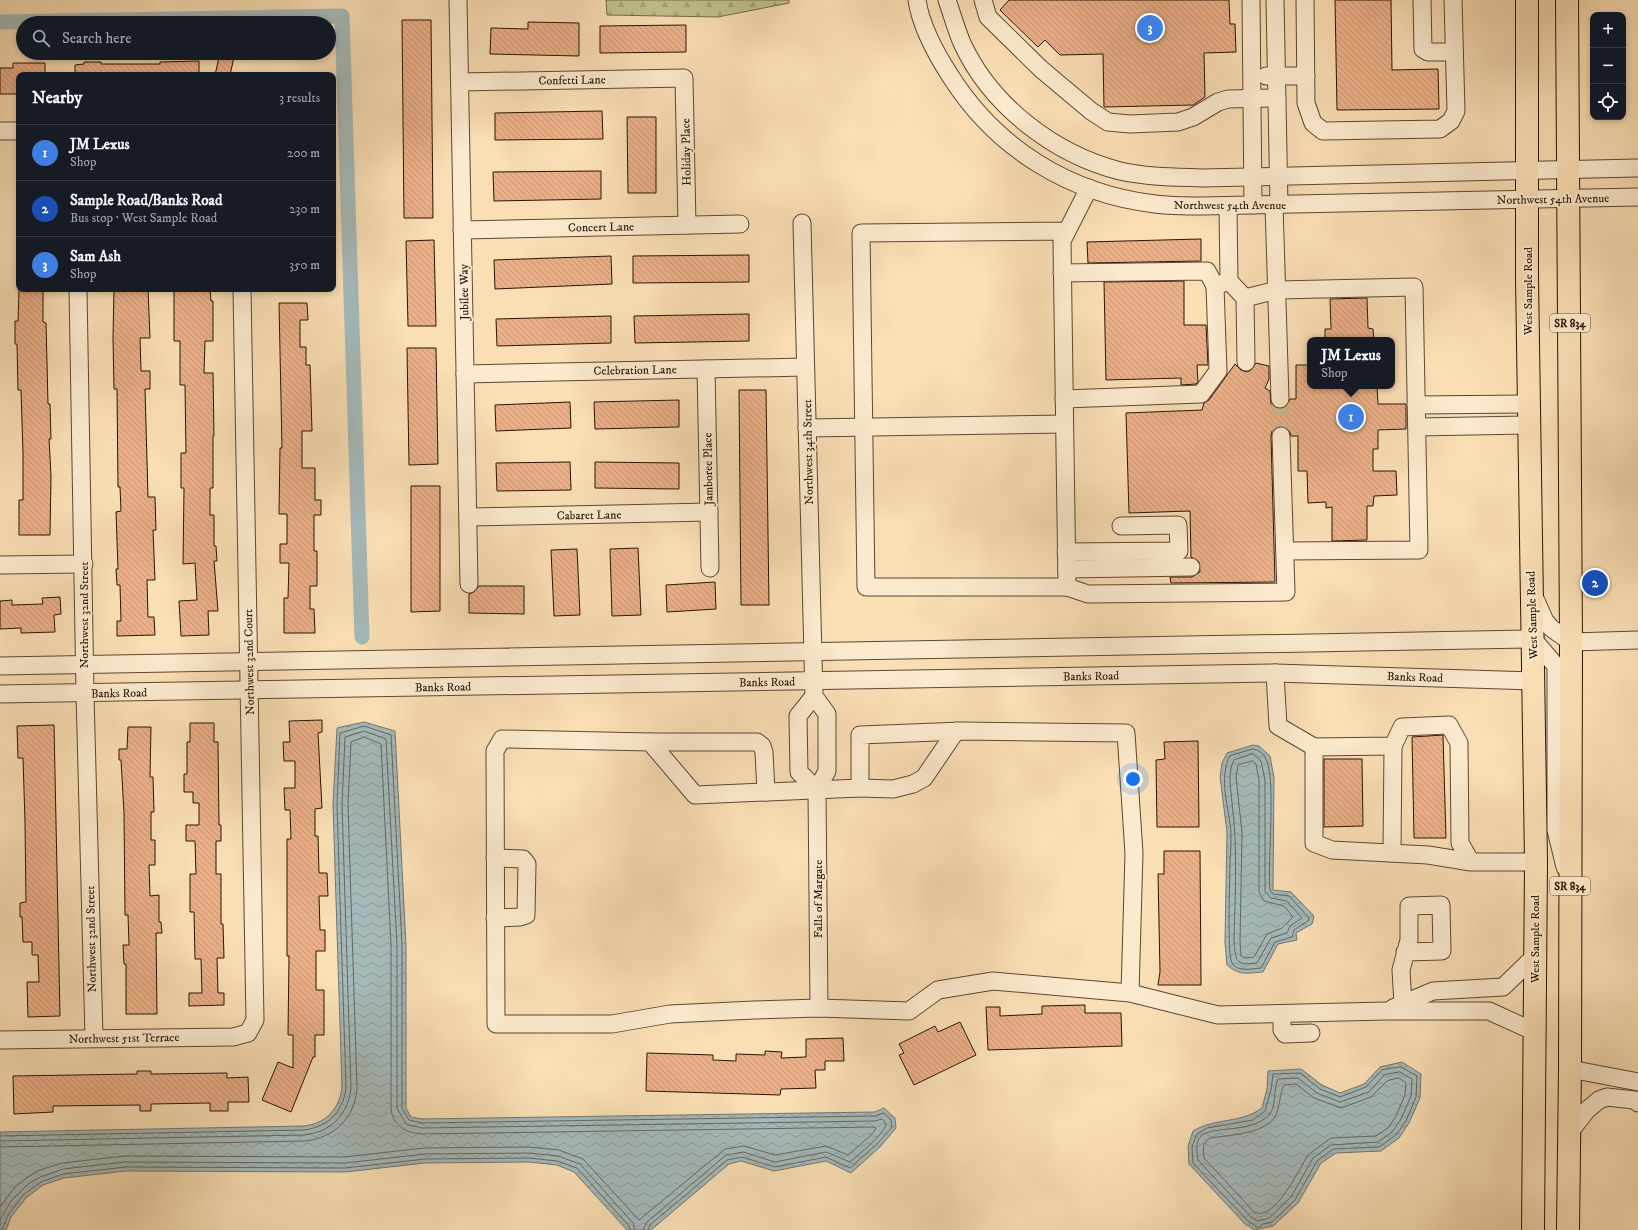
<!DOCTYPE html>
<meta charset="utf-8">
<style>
:root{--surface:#171b24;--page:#20242c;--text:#f1f3f6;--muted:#9ea1a6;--line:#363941;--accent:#c59692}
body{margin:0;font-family:"IM FELL DW Pica",serif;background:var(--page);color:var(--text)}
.controls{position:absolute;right:12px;top:12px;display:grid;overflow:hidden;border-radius:8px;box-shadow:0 2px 6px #0003}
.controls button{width:36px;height:36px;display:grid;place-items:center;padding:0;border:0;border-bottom:1px solid var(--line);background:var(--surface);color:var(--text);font:20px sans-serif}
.you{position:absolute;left:1133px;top:779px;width:14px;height:14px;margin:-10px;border:3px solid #fff;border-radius:50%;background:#1a73e8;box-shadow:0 0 0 6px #1a73e833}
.badge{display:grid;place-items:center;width:26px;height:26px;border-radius:50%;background:var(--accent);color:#fff;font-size:13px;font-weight:700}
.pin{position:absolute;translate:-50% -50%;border:2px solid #fff;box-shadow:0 1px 4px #0006}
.popup{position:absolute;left:1307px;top:337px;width:88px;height:52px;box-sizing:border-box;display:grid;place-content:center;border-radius:8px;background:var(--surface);filter:drop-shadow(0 1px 3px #0005);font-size:13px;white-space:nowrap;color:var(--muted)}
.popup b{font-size:15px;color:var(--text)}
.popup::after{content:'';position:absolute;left:50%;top:100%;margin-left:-8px;border:8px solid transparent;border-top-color:var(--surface)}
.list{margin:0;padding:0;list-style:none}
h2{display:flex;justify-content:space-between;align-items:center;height:52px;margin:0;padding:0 16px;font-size:17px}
h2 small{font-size:13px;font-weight:400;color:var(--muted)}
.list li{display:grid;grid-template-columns:26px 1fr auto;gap:12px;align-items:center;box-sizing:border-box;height:56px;padding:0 16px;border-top:1px solid var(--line)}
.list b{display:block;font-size:15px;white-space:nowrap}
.list p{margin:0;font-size:13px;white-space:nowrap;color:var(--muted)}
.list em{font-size:13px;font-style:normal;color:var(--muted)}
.icon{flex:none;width:22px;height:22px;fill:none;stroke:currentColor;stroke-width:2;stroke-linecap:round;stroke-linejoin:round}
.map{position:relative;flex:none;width:1638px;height:1230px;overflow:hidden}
.search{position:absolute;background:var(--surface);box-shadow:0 2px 6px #0003;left:16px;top:16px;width:320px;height:44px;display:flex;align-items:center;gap:10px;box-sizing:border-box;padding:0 14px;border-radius:22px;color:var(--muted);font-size:15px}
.panel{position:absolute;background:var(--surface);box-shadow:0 2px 6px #0003;left:16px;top:72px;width:320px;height:220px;border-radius:8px}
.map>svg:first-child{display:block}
.forest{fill:url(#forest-firs);stroke:#746b4a}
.water{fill:url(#water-waves);stroke:#727772}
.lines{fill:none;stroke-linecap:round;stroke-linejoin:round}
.shore{stroke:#666760;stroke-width:1}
.canal{stroke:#a4b9b9;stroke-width:15}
.building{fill:url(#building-back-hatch);stroke:#271507}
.minor-tunnel{stroke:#d0b691;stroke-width:17;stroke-dasharray:17 8;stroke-linecap:butt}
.minor-casing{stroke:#5c4732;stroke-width:19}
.major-casing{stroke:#271507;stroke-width:24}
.minor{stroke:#fceace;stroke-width:17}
.major{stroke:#fadeb4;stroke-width:22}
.labels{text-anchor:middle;stroke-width:4;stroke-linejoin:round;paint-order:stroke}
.shield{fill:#fceace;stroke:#675543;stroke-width:1}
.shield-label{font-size:11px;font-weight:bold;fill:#271507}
.street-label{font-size:12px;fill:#271507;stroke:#fceace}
</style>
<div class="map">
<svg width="1638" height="1230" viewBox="0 0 1638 1230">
<defs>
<pattern id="forest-firs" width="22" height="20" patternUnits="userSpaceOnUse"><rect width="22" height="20" fill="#c0c18c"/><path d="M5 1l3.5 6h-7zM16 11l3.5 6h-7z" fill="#a5a577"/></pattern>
<pattern id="water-waves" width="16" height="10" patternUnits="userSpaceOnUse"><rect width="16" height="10" fill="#a4b9b9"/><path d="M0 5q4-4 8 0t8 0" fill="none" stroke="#8d9e9e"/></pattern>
<pattern id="building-back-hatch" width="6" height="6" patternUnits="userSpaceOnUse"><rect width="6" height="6" fill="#ebb088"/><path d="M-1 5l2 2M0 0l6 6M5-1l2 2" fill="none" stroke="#ca9674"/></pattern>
</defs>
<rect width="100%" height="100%" fill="#fadeb4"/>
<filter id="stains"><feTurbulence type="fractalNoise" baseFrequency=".005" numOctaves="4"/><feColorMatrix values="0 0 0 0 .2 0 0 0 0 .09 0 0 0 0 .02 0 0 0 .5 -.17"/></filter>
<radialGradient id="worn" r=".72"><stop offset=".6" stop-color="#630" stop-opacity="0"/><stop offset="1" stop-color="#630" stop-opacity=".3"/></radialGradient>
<polygon class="forest" points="606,0 789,0 789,3 718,17 607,15"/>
<g class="water">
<path d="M364,722L395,731L406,945V1108L411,1117L422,1119L875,1112L884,1108L895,1118L896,1128L881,1146L851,1173L826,1161L774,1171L741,1161L729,1164L651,1230H627L574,1172L557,1165L529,1162L425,1163L345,1172L126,1171L64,1178L43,1185L26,1198L11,1217L6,1230H0V1132L303,1126C325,1124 339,1110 342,1088L333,805L337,728Z"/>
<path d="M1253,745L1259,746L1270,756L1274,778L1273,890L1291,892L1314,916L1312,924L1296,933L1297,940L1278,944L1263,972C1248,973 1239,976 1227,965L1225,942L1227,832L1220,777L1222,763L1227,753Z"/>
<path d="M1402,1062L1421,1074L1420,1098L1409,1123L1399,1138L1381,1151L1336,1153L1321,1163L1298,1203L1273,1226L1255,1230L1245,1224L1189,1164L1188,1146L1193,1131C1217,1117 1240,1124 1262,1108L1267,1089L1268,1071L1301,1069L1322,1085L1340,1093L1364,1084L1380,1067Z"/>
</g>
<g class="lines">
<g class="shore">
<path d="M1253,749C1258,750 1263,753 1265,757C1277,775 1267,864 1270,890L1273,894L1289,896L1309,918L1308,921L1294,930L1292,937L1275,942L1261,968C1252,969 1237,972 1232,963C1227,956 1230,874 1230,859C1231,850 1231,841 1231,832C1229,808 1218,778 1230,756Z"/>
<path d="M1253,754L1261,761L1265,780V892L1271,898L1287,901L1302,918L1290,926L1287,933L1271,938L1257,963C1235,966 1236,961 1234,942C1235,895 1238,849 1232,803C1231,789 1227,773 1234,760Z"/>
<polygon points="1253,761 1256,764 1259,780 1259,892 1264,901 1284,906 1293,917 1282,928 1267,934 1254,957 1245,958 1241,956 1240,942 1242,833 1236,777 1238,765"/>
<polygon points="1401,1067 1417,1076 1416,1097 1406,1121 1396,1135 1379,1147 1333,1149 1317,1161 1295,1200 1272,1222 1263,1224 1258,1228 1248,1221 1193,1163 1192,1147 1197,1134 1207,1128 1253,1120 1265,1111 1271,1090 1273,1074 1300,1073 1320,1089 1340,1097 1366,1087 1382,1070"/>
<path d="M1400,1072L1412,1079L1411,1096L1401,1119L1392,1132L1378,1142L1331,1145L1313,1158L1291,1197L1269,1218L1258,1221L1251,1217L1198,1160C1197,1153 1195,1142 1201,1136C1214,1125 1251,1134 1269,1115C1277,1106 1273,1089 1278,1079L1298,1078L1317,1093L1340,1102L1369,1092L1384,1075Z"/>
<path d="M1399,1078L1406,1083L1405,1095L1396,1116L1388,1128L1376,1136L1331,1138L1308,1155C1300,1168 1274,1223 1254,1212L1204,1158C1203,1149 1202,1143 1210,1138C1229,1135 1267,1134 1276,1115C1280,1105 1280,1093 1284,1085L1296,1084L1314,1098L1341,1108L1371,1097L1387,1081Z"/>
<path d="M0,1136L304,1130C328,1127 343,1112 346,1088L337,805L340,733L364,726L391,735L402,945V1108L409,1120L422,1123L875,1116L883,1113L891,1120L892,1127L878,1143L850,1168L826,1157L775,1167L742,1157L727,1160L650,1225L648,1230"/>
<path d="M0,1141L304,1135C331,1132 348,1115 351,1088L342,805L345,737L364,731L386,739L397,945V1108L406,1124L422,1128L875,1121L882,1119L886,1123C886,1133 858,1155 850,1162L826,1152L775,1162L743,1152L726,1155L647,1222L643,1230"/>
<path d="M0,1147L305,1141C334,1138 355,1118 357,1088L348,805L351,742L364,737L381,744L391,945V1109C393,1126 406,1133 422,1134L874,1127L876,1129L870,1136L848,1155L826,1146L775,1155L744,1146L725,1149L639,1220L583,1159L559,1150L529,1147L424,1148L344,1157L125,1156L62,1163L37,1171L25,1179L14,1188L0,1207"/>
<polyline points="0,1220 11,1201 28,1184 40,1177 63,1169 125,1162 345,1163 425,1154 529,1153 558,1156 580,1164 633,1223 635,1230"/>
<polyline points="2,1230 8,1215 23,1195 41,1182 63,1174 126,1167 345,1168 425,1159 529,1158 557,1161 577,1168 629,1226 630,1230"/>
</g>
<polyline class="canal" points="0,22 342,16 362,637"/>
</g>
<g class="building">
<polygon points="1009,0 1229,0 1230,24 1235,24 1236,52 1204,53 1205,97 1193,105 1104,107 1103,54 1060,55 1045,40 1038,47 1000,10"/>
<polygon points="1335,0 1391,0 1392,70 1438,69 1439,109 1337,110"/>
<polygon points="402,20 431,20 433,218 404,218"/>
<polygon points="528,22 579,23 579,56 490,54 491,28 528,29"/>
<polygon points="686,25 686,52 600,53 600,26"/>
<polygon points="220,53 234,57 230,75 215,75"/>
<polygon points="199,61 199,75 75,75 75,65 84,64 84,62 101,62 101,64 160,64 160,62"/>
<polygon points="13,63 45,63 45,75 19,75 19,94 0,94 0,68 13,68"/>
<polygon points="602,111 603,139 495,140 495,113"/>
<polygon points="627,117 656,117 656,193 628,193"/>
<polygon points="601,171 601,199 494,201 493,172"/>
<polygon points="1201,239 1201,261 1088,263 1087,242"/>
<polygon points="434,240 436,326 408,326 406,241"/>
<polygon points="749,255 749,282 633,283 633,256"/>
<polygon points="611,256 612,284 495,289 494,260"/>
<polygon points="1184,281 1184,325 1206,325 1208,365 1197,365 1198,382 1196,384 1181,385 1181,378 1106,380 1104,282"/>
<polygon points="19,289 43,289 43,322 46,323 48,404 50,404 51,439 49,439 51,476 50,535 19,535 19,500 23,500 23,453 21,390 18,390 17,344 15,344 15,321 18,321"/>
<polygon points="114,289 148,289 150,338 140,338 141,371 150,371 150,389 145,389 148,497 155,497 156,530 153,530 155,580 147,580 148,617 154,617 155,635 117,636 117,621 121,621 120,585 117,585 116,569 118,569 116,512 121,511 120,487 118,487 117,389 114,389 113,338"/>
<polygon points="174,289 210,289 211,301 213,301 213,341 205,341 204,373 213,373 214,436 213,436 213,488 210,488 210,515 214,515 214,546 216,546 217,561 214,561 218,611 208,611 209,635 181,636 179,601 197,600 195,563 183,564 184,488 181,488 181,453 186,453 185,385 180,385 180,341 174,341"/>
<polygon points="1367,298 1368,328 1373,329 1374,340 1325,340 1325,329 1331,329 1330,299"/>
<polygon points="279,303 307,303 308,320 300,320 300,347 306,347 306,365 310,365 312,431 302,431 302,468 315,468 315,500 321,500 321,515 314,515 314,551 317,551 317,586 310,586 310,609 314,609 315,633 284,633 284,598 288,598 289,563 280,563 280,544 287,544 287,514 279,514 280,448 282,448"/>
<polygon points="749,314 749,341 635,343 634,316"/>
<polygon points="611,316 611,343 497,346 496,319"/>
<polygon points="407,348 436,348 438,464 409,465"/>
<polygon points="1256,363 1269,366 1269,379 1265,388 1270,391 1271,404 1276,408 1285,408 1290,399 1296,399 1296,365 1310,365 1310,386 1377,386 1378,404 1406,404 1406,429 1378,430 1378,449 1373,449 1373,471 1396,471 1397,495 1374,496 1373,506 1367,506 1367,540 1332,541 1332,507 1326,508 1326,502 1308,503 1307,471 1298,471 1298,436 1291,436 1289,430 1285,427 1276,427 1272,431 1271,436 1275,582 1171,583 1170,577 1192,577 1200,572 1199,562 1191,557 1190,511 1129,513 1126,413 1202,410 1204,403 1209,400 1235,364 1241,370 1247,372 1251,370"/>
<polygon points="739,390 766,390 769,605 741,605"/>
<polygon points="679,400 679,427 595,429 594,402"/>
<polygon points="570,402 571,428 496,431 495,405"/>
<polygon points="570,462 571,490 497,491 496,463"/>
<polygon points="595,462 679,463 679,489 595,488"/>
<polygon points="411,486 440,486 440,611 411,612"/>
<polygon points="638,548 641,615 612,616 610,549"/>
<polygon points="577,549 580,615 554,616 551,550"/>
<polygon points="715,582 716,609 667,612 666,585"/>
<polygon points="479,586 524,586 524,614 469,613 469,594 474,592"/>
<polygon points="60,597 61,614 54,615 55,632 21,633 21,628 0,629 0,601 12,600 12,605 43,604 42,598"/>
<polygon points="322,720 322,732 318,733 322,808 315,809 315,836 318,836 319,873 327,873 328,896 319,896 320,930 325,930 325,951 316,951 316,990 324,990 324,1035 315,1035 315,1057 313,1057 291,1112 262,1100 278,1062 293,1068 293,1035 288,1035 289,956 287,956 287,839 291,839 290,810 285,810 284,788 295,788 295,761 284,761 283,742 290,742 289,721"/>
<polygon points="190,723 214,723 214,742 218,742 219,825 221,825 221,841 216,841 216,874 221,874 221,924 223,924 224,958 217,958 218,993 224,993 224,1005 189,1006 189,993 202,993 201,959 195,959 194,912 190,912 190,874 196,874 195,841 186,841 186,825 199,825 199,803 193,803 193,792 184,792 184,774 187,774 187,742 190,742"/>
<polygon points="54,725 60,1016 28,1017 27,982 39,982 38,955 32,955 32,942 23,942 22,917 20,917 20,903 26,902 25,822 23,758 18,758 17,726"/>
<polygon points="128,727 151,727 150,777 153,777 154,812 151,812 151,840 155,840 155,865 149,865 150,896 159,895 159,922 161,922 162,933 156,933 157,1014 126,1014 126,964 124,964 123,945 129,945 128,915 125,915 124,813 121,760 119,760 119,749 127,749"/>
<polygon points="1443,735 1446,838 1414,838 1412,737"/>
<polygon points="1198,741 1199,827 1157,827 1156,760 1165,759 1164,742"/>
<polygon points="1324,759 1362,759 1363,826 1324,827"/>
<polygon points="1164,851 1200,851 1201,985 1158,985 1160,972 1158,874 1164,874"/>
<polygon points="1085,1005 1085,1013 1121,1013 1122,1046 988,1050 986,1007 1000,1007 1000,1016 1042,1014 1042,1006"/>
<polygon points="960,1022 976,1055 914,1085 899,1055 904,1053 899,1044 935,1026 938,1032"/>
<polygon points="843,1038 844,1061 825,1061 825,1070 815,1070 816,1088 781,1089 780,1095 646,1091 647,1053 713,1055 713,1060 736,1061 736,1054 765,1055 765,1051 782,1052 781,1058 806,1057 806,1039"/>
<polygon points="137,1071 151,1071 151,1074 227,1073 227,1078 248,1077 249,1102 228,1102 228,1111 210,1111 210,1103 151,1104 151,1111 140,1111 140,1105 53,1106 53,1112 14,1114 13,1076 137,1074"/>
</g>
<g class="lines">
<polyline class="minor-tunnel" points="1280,399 1281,436"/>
<defs>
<g id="minor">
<polyline points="458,0 469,584"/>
<path d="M917,0C921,27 936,54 951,77C997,149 1070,194 1155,204C1171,206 1188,206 1203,206L1638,197"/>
<path d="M947,0C952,14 956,29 962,43C991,106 1054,154 1120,171C1147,177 1175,177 1202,178L1638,168"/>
<polyline points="983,0 988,17 1041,69 1091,111 1108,122 1130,124 1178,122 1193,117 1218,102 1228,99 1277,98"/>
<polyline points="1251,0 1253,205"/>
<polyline points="1275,0 1279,205"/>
<polyline points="1305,0 1306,103 1313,123 1323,131 1440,129 1451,121 1456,111 1453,0"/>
<polyline points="1422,0 1423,49 1428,52 1454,52"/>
<polyline points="1266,76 1306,76"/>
<polyline points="460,82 684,78 687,225"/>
<polyline points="0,131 19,131"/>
<polyline points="1274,205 1280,399"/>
<polyline points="1228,206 1229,281 1245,298 1246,362"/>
<polyline points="802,223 814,696 827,714 827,771 817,790 819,1008"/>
<polyline points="462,230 740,224"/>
<path d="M1067,231L861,233L866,587H1067L1062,241C1071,223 1080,206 1089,188"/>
<polyline points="1062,273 1207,271 1215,286"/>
<polyline points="78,289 85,694 94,1038"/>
<polyline points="1245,298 1277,290 1414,287 1419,550 1285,551"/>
<polyline points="706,369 710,568"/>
<polyline points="465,374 805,367"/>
<polyline points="1064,399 1201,394 1218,371 1215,286 1229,281"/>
<polyline points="1416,405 1529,404"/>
<polyline points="1417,427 1529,425"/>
<polyline points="807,428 1064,424"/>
<polyline points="468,517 709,512"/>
<polyline points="1066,552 1179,551 1178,525 1121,526"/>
<polyline points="0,565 84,564"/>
<polyline points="1067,569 1191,567"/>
<polyline points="1067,587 1088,594 1286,592 1281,436"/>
<polyline points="1533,594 1545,621 1551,628 1571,642 1638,640"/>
<polyline points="0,666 1533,639 1556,666 1556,830 1565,867"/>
<polyline points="1275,673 1278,726 1314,747"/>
<polyline points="0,694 1275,673 1534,681"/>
<polyline points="814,696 798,716 799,772 817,790"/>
<polyline points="650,742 757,742 762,746 764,752 766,792"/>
<polyline points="860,788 893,789 913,784 924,778 956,731"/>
<polyline points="1392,853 1393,746"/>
<polyline points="495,858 523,859 527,864 526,915 520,917 495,918"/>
<polyline points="1471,862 1428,855 1332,850 1314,843 1314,747 1393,746 1402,727 1449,725 1459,743 1460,843 1471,862 1536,862"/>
<polyline points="1130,993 1134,853 1126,733 962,731 860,735 860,788 695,795 650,742 502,739 495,751 496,1024 612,1024 670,1014 754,1010 819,1008 909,1011 938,990 993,981 1130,993 1218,1015 1386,1011 1489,1011 1535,1032"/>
<polyline points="1403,1004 1401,970 1409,940 1409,906 1441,905 1442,951 1405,952"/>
<polyline points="1393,1008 1433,991 1503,987 1535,956"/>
<polyline points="1282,1014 1282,1030 1285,1034 1311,1033"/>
<polyline points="0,1040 233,1037 248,1033 255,1020 242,289"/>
<polyline points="1570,1069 1638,1082"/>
<polyline points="1569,1133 1587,1110 1599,1100 1607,1097 1634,1100 1638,1103"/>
</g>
<g id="major">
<polyline points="1527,0 1527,278 1536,862 1533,1230"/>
<polyline points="1567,0 1571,642 1570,1069 1568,1230"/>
</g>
</defs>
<use href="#minor" class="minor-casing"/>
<use href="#major" class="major-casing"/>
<use href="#minor" class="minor"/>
<use href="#major" class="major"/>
</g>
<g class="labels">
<g class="shield">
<rect x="1550" y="314" width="40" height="18" rx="3"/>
<rect x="1550" y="877" width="40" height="18" rx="3"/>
</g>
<g class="shield-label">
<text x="1570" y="327">SR 834</text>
<text x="1570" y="890">SR 834</text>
</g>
<g class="street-label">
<text transform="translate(572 80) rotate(-1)" y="4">Confetti Lane</text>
<text transform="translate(686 152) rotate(-91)" y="4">Holiday Place</text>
<text transform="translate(1553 199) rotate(-1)" y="4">Northwest 54th Avenue</text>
<text x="1230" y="209">Northwest 54th Avenue</text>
<text transform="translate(601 227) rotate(-1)" y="4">Concert Lane</text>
<text transform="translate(1528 291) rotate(-90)" y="4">West Sample Road</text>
<text transform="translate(464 292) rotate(-91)" y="4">Jubilee Way</text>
<text transform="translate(635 370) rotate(-1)" y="4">Celebration Lane</text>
<text transform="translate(808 452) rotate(-91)" y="4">Northwest 34th Street</text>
<text transform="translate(708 469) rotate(-91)" y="4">Jamboree Place</text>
<text transform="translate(589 515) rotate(-1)" y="4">Cabaret Lane</text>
<text transform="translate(84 615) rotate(-90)" y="4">Northwest 32nd Street</text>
<text transform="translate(1532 615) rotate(-92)" y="4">West Sample Road</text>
<text transform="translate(249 662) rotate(-91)" y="4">Northwest 32nd Court</text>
<text transform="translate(1091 676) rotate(-1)" y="4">Banks Road</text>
<text transform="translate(1415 677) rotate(2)" y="4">Banks Road</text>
<text transform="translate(767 682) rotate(-1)" y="4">Banks Road</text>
<text transform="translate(443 687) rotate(-1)" y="4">Banks Road</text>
<text transform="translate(119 693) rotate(-1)" y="4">Banks Road</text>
<text transform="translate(818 899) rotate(-90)" y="4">Falls of Margate</text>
<text transform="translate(91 939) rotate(-91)" y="4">Northwest 32nd Street</text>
<text transform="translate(1535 939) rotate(-90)" y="4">West Sample Road</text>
<text transform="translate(124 1038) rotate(-1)" y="4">Northwest 51st Terrace</text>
</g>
</g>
<rect width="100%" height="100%" filter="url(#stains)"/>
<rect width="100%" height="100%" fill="url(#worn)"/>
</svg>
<div class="controls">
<button>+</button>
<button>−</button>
<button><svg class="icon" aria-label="locate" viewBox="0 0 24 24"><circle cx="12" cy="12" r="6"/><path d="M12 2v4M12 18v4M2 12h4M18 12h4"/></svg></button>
</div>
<div class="you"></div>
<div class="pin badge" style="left:1351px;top:417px;background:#3f7fe0">1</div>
<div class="popup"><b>JM Lexus</b>Shop</div>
<div class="pin badge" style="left:1595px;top:583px;background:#1a4fb4">2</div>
<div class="pin badge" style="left:1150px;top:28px;background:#3f7fe0">3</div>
<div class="search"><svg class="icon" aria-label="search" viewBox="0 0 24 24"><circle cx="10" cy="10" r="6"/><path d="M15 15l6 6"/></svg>Search here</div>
<section class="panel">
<h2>Nearby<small>3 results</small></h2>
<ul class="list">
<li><span class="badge" style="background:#3f7fe0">1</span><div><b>JM Lexus</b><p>Shop</p></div><em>200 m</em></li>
<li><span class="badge" style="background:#1a4fb4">2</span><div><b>Sample Road/Banks Road</b><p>Bus stop · West Sample Road</p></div><em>230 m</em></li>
<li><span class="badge" style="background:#3f7fe0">3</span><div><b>Sam Ash</b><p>Shop</p></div><em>350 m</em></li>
</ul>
</section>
</div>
